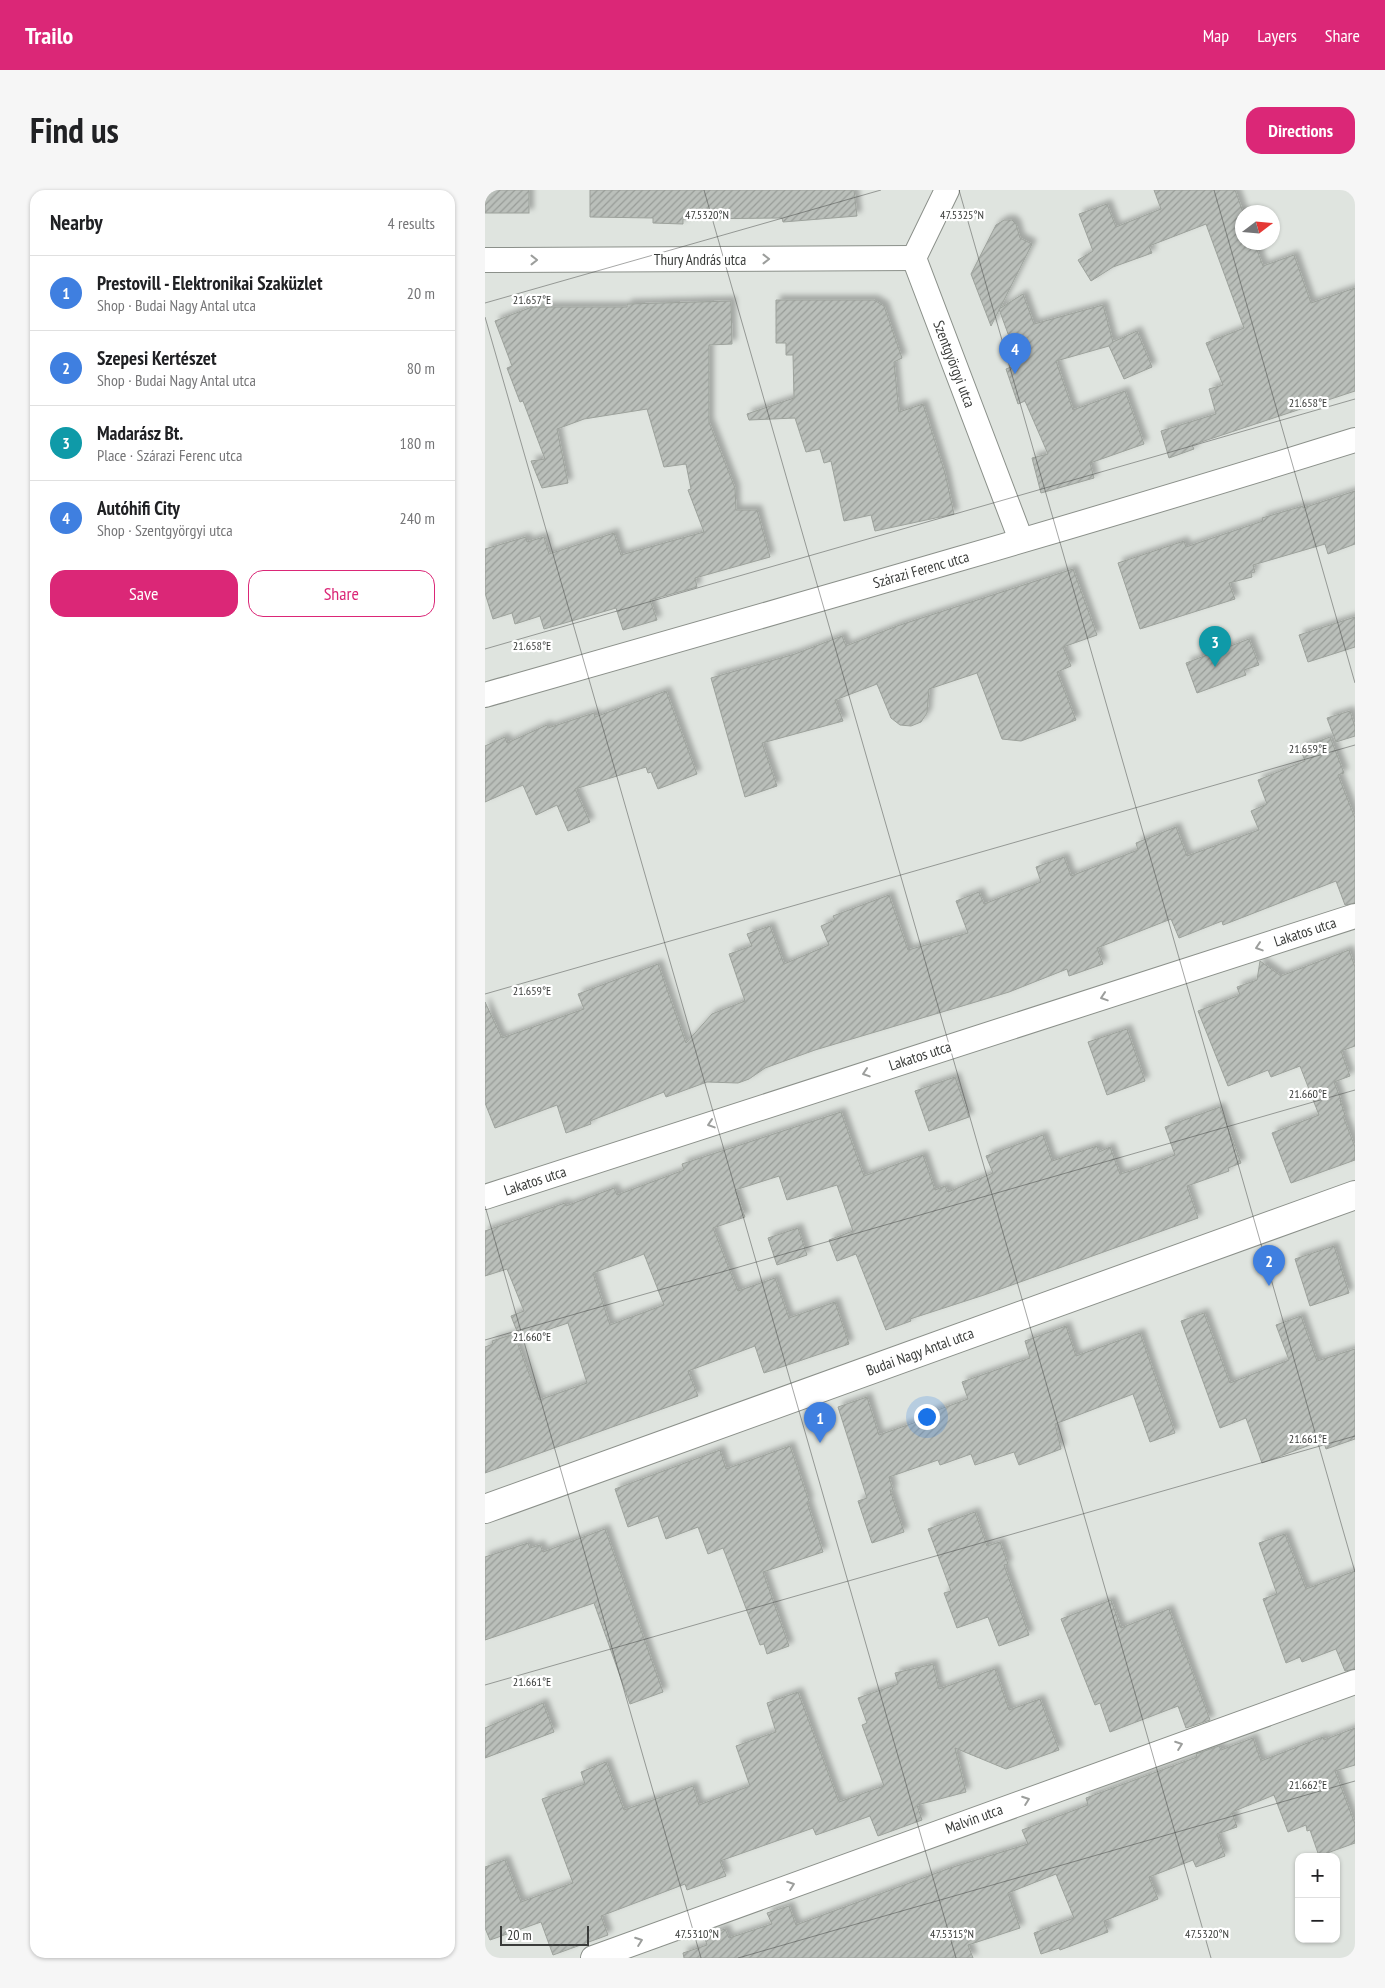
<!DOCTYPE html>
<meta charset="utf-8">
<style>
:root{--surface:#fff;--page:#f6f6f6;--text:#202124;--muted:#757577;--line:#e0e0e0;--accent:#db2777}
body{margin:0;font-family:"PT Sans Narrow",sans-serif;background:var(--page);color:var(--text)}
.controls{position:absolute;right:15px;bottom:15px;display:grid;overflow:hidden;border-radius:10px;box-shadow:0 1px 4px #0004}
.controls button{width:45px;height:45px;display:grid;place-items:center;padding:0;border:0;border-bottom:1px solid var(--line);background:var(--surface);color:var(--text);font:25px sans-serif}
.compass{position:absolute;left:750px;top:15px;width:45px;height:45px;border-radius:50%;background:var(--surface);box-shadow:0 1px 4px #0004;rotate:74deg}
.scale{position:absolute;left:15px;bottom:12px;width:89px;box-sizing:border-box;padding-left:5px;border:2px solid #3a3c3a;border-top:0;font-size:14px;line-height:18px;white-space:nowrap;color:#3a3c3a;-webkit-text-stroke:4px #fff;paint-order:stroke}
.you{position:absolute;left:441px;top:1226px;width:18px;height:18px;margin:-12px;border:4px solid #fff;border-radius:50%;background:#1a73e8;box-shadow:0 0 0 8px #1a73e833}
.badge{display:grid;place-items:center;width:32px;height:32px;border-radius:50%;background:var(--accent);color:#fff;font-size:16px;font-weight:700}
.pin{position:absolute;translate:-50% -41px;filter:drop-shadow(0 1px 2px #0008)}
.pin::after{content:'';position:absolute;top:26px;width:18px;height:15px;background:inherit;clip-path:polygon(0 0,100% 0,50% 100%)}
.list{margin:0;padding:0;list-style:none}
h2{display:flex;justify-content:space-between;align-items:center;height:65px;margin:0;padding:0 20px;font-size:21px}
h2 small{font-size:16px;font-weight:400;color:var(--muted)}
.list li{display:grid;grid-template-columns:32px 1fr auto;gap:15px;align-items:center;box-sizing:border-box;height:75px;padding:0 20px;border-top:1px solid var(--line)}
.list b{display:block;font-size:19px;white-space:nowrap}
.list p{margin:0;font-size:16px;white-space:nowrap;color:var(--muted)}
.list em{font-size:16px;font-style:normal;color:var(--muted)}
.actions{display:flex;gap:10px;padding:15px 20px}
.actions a{flex:1;padding:11px 0;border:1px solid var(--accent);border-radius:15px;text-align:center;font-size:18px;color:var(--accent)}
.actions .main{background:var(--accent);color:#fff}
.map{position:relative;flex:none;width:870px;height:1768px;overflow:hidden;border-radius:15px}
header{display:flex;align-items:center;gap:30px;box-sizing:border-box;height:70px;padding:0 25px;background:var(--accent);color:#fff}
header strong{font-size:24px}
nav{display:flex;gap:28px;margin-inline-start:auto;font-size:18px}
.intro{display:flex;align-items:center;justify-content:space-between;box-sizing:border-box;height:120px;padding:0 30px}
h1{margin:0;font-size:35px}
.button{padding:12px 22px;border-radius:15px;background:var(--accent);color:#fff;font-size:18px;font-weight:700}
main{display:flex;gap:30px;padding:0 30px}
aside{flex:1;background:var(--surface);border-radius:15px;box-shadow:0 1px 4px #0004}
.map>svg:first-child{display:block}
.building{fill:url(#building-hatch);stroke:#9da29c;fill-rule:evenodd;filter:url(#shadow)}
.lines{fill:none;stroke-linecap:round;stroke-linejoin:round}
.minor-casing{stroke:#8b908a;stroke-width:26}
.tertiary-casing{stroke:#8b908a;stroke-width:30}
.minor{stroke:#fff;stroke-width:24}
.tertiary{stroke:#fff;stroke-width:28}
.oneway{stroke:#9c9e9c}
.ticks{fill:none;stroke:#3a3c3a;stroke-width:1;stroke-opacity:0.45}
.labels{text-anchor:middle;stroke-width:4.5;stroke-linejoin:round;paint-order:stroke}
.street-label{font-size:15px;fill:#3a3c3a;stroke:#fff}
.ticks-label{font-size:12px;text-anchor:middle;fill:#3a3c3a;stroke:#fff;stroke-width:4.5;stroke-linejoin:round;paint-order:stroke}
</style>
<header>
<strong>Trailo</strong>
<nav><a>Map</a><a>Layers</a><a>Share</a></nav>
</header>
<div class="intro"><h1>Find us</h1><a class="button">Directions</a></div>
<main>
<aside>
<h2>Nearby<small>4 results</small></h2>
<ul class="list">
<li><span class="badge" style="background:#3f7fe0">1</span><div><b>Prestovill - Elektronikai Szaküzlet</b><p>Shop · Budai Nagy Antal utca</p></div><em>20 m</em></li>
<li><span class="badge" style="background:#3f7fe0">2</span><div><b>Szepesi Kertészet</b><p>Shop · Budai Nagy Antal utca</p></div><em>80 m</em></li>
<li><span class="badge" style="background:#0f9aa8">3</span><div><b>Madarász Bt.</b><p>Place · Szárazi Ferenc utca</p></div><em>180 m</em></li>
<li><span class="badge" style="background:#3f7fe0">4</span><div><b>Autóhifi City</b><p>Shop · Szentgyörgyi utca</p></div><em>240 m</em></li>
</ul>
<div class="actions"><a class="main">Save</a><a>Share</a></div>
</aside>
<div class="map">
<svg width="870" height="1768" viewBox="0 0 870 1768">
<defs>
<pattern id="building-hatch" width="6" height="6" patternUnits="userSpaceOnUse" patternTransform="scale(1.25)"><rect width="6" height="6" fill="#babfba"/><path d="M-1 1l2-2M0 6l6-6M5 7l2-2" fill="none" stroke="#989c98"/></pattern>
<filter id="shadow"><feDropShadow dx="4.5" dy="-4.5" stdDeviation="2.5" flood-color="#0004"/></filter>
</defs>
<rect width="100%" height="100%" fill="#dfe4df"/>
<g class="building">
<rect x="0" y="0" width="44" height="23"/>
<polygon points="105,0 369,0 372,26 298,32 297,28 198,29 198,34 168,33 168,28 105,27"/>
<polygon points="669,0 750,0 758,22 758,52 769,52 778,76 809,65 826,113 870,98 870,201 707,255 709,259 684,268 676,241 731,224 724,199 738,195 721,153 759,138 721,34 664,56 667,63 628,77 606,91 593,70 608,61 594,24 622,14 631,37 676,19"/>
<polygon points="519,30 527,30 531,34 535,48 547,54 506,136 486,84 511,35"/>
<polygon points="538,104 549,134 618,115 628,152 652,141 667,177 639,189 624,156 571,171 588,220 640,201 659,254 605,273 609,288 556,303 547,268 563,264 540,211 533,214 521,179 534,174 514,119"/>
<polygon points="291,110 389,110 399,116 417,168 409,172 414,222 438,214 460,283 469,324 390,341 386,325 359,331 346,271 339,273 335,259 321,262 310,228 264,230 262,224 309,208 308,165 301,165 301,153 291,153"/>
<polygon points="246,111 247,154 224,155 224,232 250,298 251,320 272,320 285,367 210,388 212,397 165,410 172,430 138,440 131,418 59,439 55,426 30,434 27,423 8,429 0,403 0,359 41,347 42,352 59,347 64,364 129,343 136,365 219,342 203,300 206,299 201,274 179,277 162,219 99,229 72,239 83,293 57,298 46,271 60,269 38,211 35,212 22,178 27,176 10,131 47,117 142,117 142,114"/>
<polygon points="870,301 870,354 843,364 840,354 768,375 770,382 766,383 767,387 744,393 750,409 655,439 633,373 699,351 701,357 778,331 777,328 818,316 818,318"/>
<polygon points="588,379 612,445 578,457 586,476 572,482 591,530 536,551 517,549 492,483 444,499 442,523 436,532 426,536 415,535 406,528 392,494 350,510 358,531 277,553 292,596 260,607 226,488 310,464 357,446 361,456 412,436"/>
<polygon points="870,427 870,457 823,472 814,445"/>
<polygon points="764,449 774,475 759,480 761,485 712,503 701,473"/>
<polygon points="181,501 212,584 173,599 166,582 163,583 161,577 90,599 105,632 83,641 72,615 51,625 38,595 0,612 0,556 20,547 22,553 62,535 63,538 109,523 110,527"/>
<polygon points="865,521 870,537 870,546 851,552 842,528"/>
<polygon points="845,547 859,583 853,585 870,628 870,713 860,715 851,691 738,735 737,731 694,748 686,729 612,758 618,774 584,786 582,779 524,802 330,860 280,878 264,889 253,893 222,892 181,907 179,902 105,931 106,934 81,943 72,915 10,938 0,913 0,812 17,848 99,819 93,804 173,774 201,853 227,824 260,811 244,764 267,756 262,744 285,736 299,774 344,755 336,736 350,730 348,726 404,705 423,760 483,743 471,711 494,702 499,714 556,692 551,677 579,667 586,686 653,660 651,653 691,637 702,666 774,640 766,621 782,614 773,590 820,571 815,558"/>
<polygon points="864,760 870,777 870,856 856,861 865,886 849,892 856,910 855,910 860,925 858,926 870,957 870,970 806,993 787,943 834,925 815,876 786,887 783,880 743,896 713,821 755,805 752,797 772,790 775,771 796,786"/>
<polygon points="642,839 660,891 622,905 603,852"/>
<polygon points="470,887 484,927 444,941 430,901"/>
<path d="M735,917L756,973L743,978L744,981L702,996L713,1028L499,1105L425,1129L426,1131L401,1140L371,1064L352,1071L344,1050L368,1041L352,995L302,1010L294,986L250,1000L260,1027L228,1038L253,1101L290,1088L304,1128L350,1112L364,1154L279,1183L270,1156L203,1181L213,1206L0,1283V1157L8,1154L7,1151L29,1144L54,1210L102,1193L83,1133L35,1149L26,1126L39,1121L22,1079L0,1086V1041L80,1013L81,1016L129,998L132,1005L199,980L197,974L356,922L379,986L438,965L450,1000L460,996L463,1002L508,983L501,966L558,945L567,971L612,956L614,962L625,957L635,984L649,980L690,965L680,937ZM159,1064L179,1115L125,1135L108,1083Z"/>
<polygon points="313,1038 322,1065 292,1075 283,1048"/>
<polygon points="849,1056 864,1103 825,1116 810,1069"/>
<polygon points="719,1123 745,1193 804,1170 791,1135 816,1126 832,1171 870,1159 870,1249 841,1259 838,1250 777,1273 761,1228 735,1238 696,1131"/>
<polygon points="581,1136 591,1166 655,1143 690,1243 665,1252 648,1204 570,1234 576,1259 534,1275 529,1262 490,1275 486,1264 455,1275 453,1270 404,1287 408,1300 405,1300 419,1342 387,1353 373,1311 382,1308 353,1217 382,1207 394,1245 437,1230 436,1226 483,1209 477,1192 545,1168 540,1151"/>
<polygon points="305,1256 324,1311 322,1312 338,1362 278,1382 304,1456 282,1464 279,1454 275,1455 238,1358 223,1364 213,1337 181,1349 173,1326 143,1337 130,1299 235,1260 241,1279"/>
<polygon points="490,1322 502,1356 515,1352 523,1374 519,1375 544,1445 514,1456 503,1427 472,1438 459,1403 466,1401 443,1339"/>
<polygon points="120,1339 178,1502 145,1514 109,1413 0,1450 0,1367 43,1353 45,1358 55,1355 58,1362"/>
<polygon points="800,1344 821,1399 870,1381 870,1479 860,1481 851,1459 817,1472 815,1467 801,1473 778,1409 792,1404 774,1353"/>
<polygon points="626,1410 636,1438 684,1419 725,1530 701,1538 693,1516 625,1542 615,1513 610,1515 576,1429"/>
<polygon points="448,1474 454,1499 510,1479 524,1520 555,1509 574,1560 521,1579 470,1558 481,1602 432,1615 437,1630 393,1646 385,1626 331,1645 328,1638 235,1671 241,1686 202,1700 200,1694 116,1726 123,1745 68,1765 56,1732 5,1750 0,1738 0,1677 20,1670 36,1712 88,1693 57,1609 100,1594 96,1582 121,1572 139,1620 208,1596 214,1615 265,1596 251,1556 291,1542 282,1513 313,1502 354,1612 399,1596 377,1535 382,1533 373,1508 413,1494 410,1483"/>
<polygon points="58,1513 69,1542 0,1568 0,1538"/>
<polygon points="870,1538 870,1575 850,1581 870,1634 870,1653 834,1666 825,1640 822,1641 821,1635 803,1642 789,1605 747,1622 752,1637 732,1644 740,1666 711,1677 708,1670 664,1687 673,1709 619,1731 623,1742 575,1760 574,1758 556,1764 549,1743 589,1728 571,1684 523,1703 535,1738 483,1755 488,1768 199,1768 198,1763 222,1755 219,1746 240,1739 244,1748 287,1734 282,1723 304,1716 311,1735 465,1678 543,1654 537,1640 603,1615 601,1608 712,1567 711,1564 734,1556 736,1560 768,1548 776,1571 838,1547 839,1550"/>
</g>
<g class="lines">
<defs>
<g id="minor">
<polyline points="462,0 429,68 536,350"/>
<polyline points="0,70 429,68"/>
<path d="M0,505C291,422 581,340 870,250"/>
<polyline points="0,1007 870,726"/>
<polyline points="108,1768 870,1492"/>
</g>
<polyline id="tertiary" points="0,1319 870,1005"/>
</defs>
<use href="#minor" class="minor-casing"/>
<use href="#tertiary" class="tertiary-casing"/>
<use href="#minor" class="minor"/>
<use href="#tertiary" class="tertiary"/>
</g>
<defs><path id="oneway-chevron" d="M-2-3.5L2.5 0L-2 3.5" fill="none" stroke-width="1.6" stroke-linecap="round" stroke-linejoin="round" transform="scale(1.25)"/></defs>
<g class="oneway">
<use href="#oneway-chevron" transform="translate(281 69)"/>
<use href="#oneway-chevron" transform="translate(49 70)"/>
<use href="#oneway-chevron" transform="translate(774 757) rotate(162)"/>
<use href="#oneway-chevron" transform="translate(619 807) rotate(162)"/>
<use href="#oneway-chevron" transform="translate(381 883) rotate(162)"/>
<use href="#oneway-chevron" transform="translate(226 934) rotate(162)"/>
<use href="#oneway-chevron" transform="translate(694 1555) rotate(-20)"/>
<use href="#oneway-chevron" transform="translate(541 1610) rotate(-20)"/>
<use href="#oneway-chevron" transform="translate(306 1695) rotate(-20)"/>
<use href="#oneway-chevron" transform="translate(154 1751) rotate(-20)"/>
</g>
<path class="ticks" d="M219,0L726,1768M474,0L870,1382M729,0L870,493M0,113L396,0M0,127L471,1768M0,459L870,209M0,804L870,555M0,1016L216,1768M0,1150L870,900M0,1495L870,1246M253,1768L870,1591"/>
<g class="labels">
<g class="street-label">
<text x="215" y="75">Thury András utca</text>
<text transform="translate(469 174) rotate(69)" y="5">Szentgyörgyi utca</text>
<text transform="translate(436 380) rotate(-16)" y="5">Szárazi Ferenc utca</text>
<text transform="translate(820 742) rotate(-18)" y="5">Lakatos utca</text>
<text transform="translate(435 866) rotate(-18)" y="5">Lakatos utca</text>
<text transform="translate(50 991) rotate(-18)" y="5">Lakatos utca</text>
<text transform="translate(435 1162) rotate(-20)" y="5">Budai Nagy Antal utca</text>
<text transform="translate(489 1629) rotate(-20)" y="5">Malvin utca</text>
</g>
</g>
<g class="ticks-label">
<text x="222" y="29">47.5320°N</text>
<text x="477" y="29">47.5325°N</text>
<text x="47" y="114">21.657°E</text>
<text x="823" y="217">21.658°E</text>
<text x="47" y="460">21.658°E</text>
<text x="823" y="563">21.659°E</text>
<text x="47" y="805">21.659°E</text>
<text x="823" y="908">21.660°E</text>
<text x="47" y="1151">21.660°E</text>
<text x="823" y="1253">21.661°E</text>
<text x="47" y="1496">21.661°E</text>
<text x="823" y="1599">21.662°E</text>
<text x="212" y="1748">47.5310°N</text>
<text x="467" y="1748">47.5315°N</text>
<text x="722" y="1748">47.5320°N</text>
</g>
</svg>
<div class="controls">
<button>+</button>
<button>−</button>
</div>
<svg class="compass" viewBox="-18 -18 36 36"><path d="M0-13l5 13h-10z" fill="#e53935"/><path d="M0 13l5-13h-10z" fill="#757577"/></svg>
<div class="scale">20 m</div>
<div class="you"></div>
<div class="pin badge" style="left:335px;top:1253px;background:#3f7fe0">1</div>
<div class="pin badge" style="left:784px;top:1096px;background:#3f7fe0">2</div>
<div class="pin badge" style="left:730px;top:477px;background:#0f9aa8">3</div>
<div class="pin badge" style="left:530px;top:184px;background:#3f7fe0">4</div>
</div>
</main>
